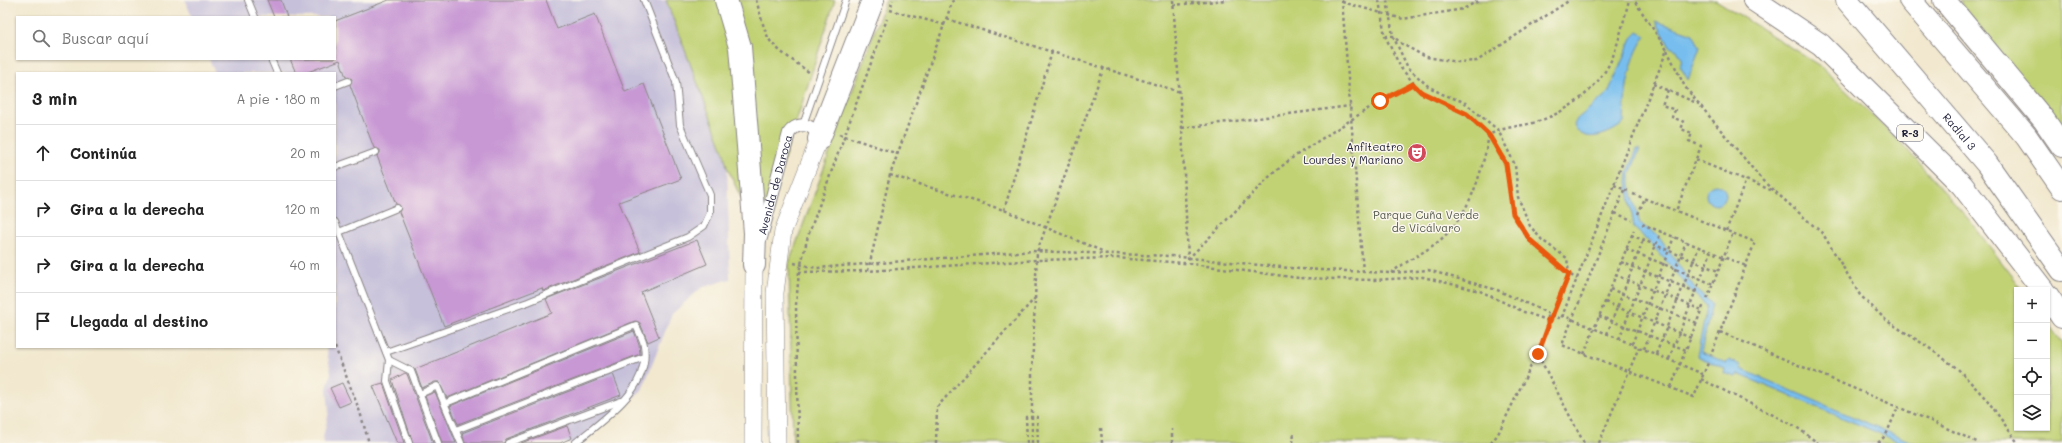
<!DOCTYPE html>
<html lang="es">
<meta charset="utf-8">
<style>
:root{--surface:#fff;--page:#f2f2f2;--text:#222;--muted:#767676;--line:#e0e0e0}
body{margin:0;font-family:Mali,sans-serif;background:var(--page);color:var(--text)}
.controls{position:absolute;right:12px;bottom:12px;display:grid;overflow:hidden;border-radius:0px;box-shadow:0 1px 3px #0004}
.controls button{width:36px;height:36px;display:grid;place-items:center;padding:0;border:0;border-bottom:1px solid var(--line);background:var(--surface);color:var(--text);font:20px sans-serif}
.stop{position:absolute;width:12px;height:12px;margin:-9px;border:3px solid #ea580c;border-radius:50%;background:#fff}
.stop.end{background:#ea580c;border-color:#fff;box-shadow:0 1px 4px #0008}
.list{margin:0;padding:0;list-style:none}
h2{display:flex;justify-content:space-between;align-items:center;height:52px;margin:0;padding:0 16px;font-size:17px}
h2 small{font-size:13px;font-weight:400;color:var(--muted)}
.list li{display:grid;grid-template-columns:26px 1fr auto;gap:12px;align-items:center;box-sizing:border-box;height:56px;padding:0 16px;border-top:1px solid var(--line)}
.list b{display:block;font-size:15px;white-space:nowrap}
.list em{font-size:13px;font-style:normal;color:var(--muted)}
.icon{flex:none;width:22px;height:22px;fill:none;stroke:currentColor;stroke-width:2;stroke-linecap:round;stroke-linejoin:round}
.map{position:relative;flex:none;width:2062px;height:443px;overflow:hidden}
.search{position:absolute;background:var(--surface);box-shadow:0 1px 3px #0004;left:16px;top:16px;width:320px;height:44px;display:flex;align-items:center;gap:10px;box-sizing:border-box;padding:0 14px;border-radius:0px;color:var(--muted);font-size:15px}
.panel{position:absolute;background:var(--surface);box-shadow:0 1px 3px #0004;left:16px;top:72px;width:320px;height:276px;border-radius:0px}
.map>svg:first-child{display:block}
.industrial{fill:#c6c0da}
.green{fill:#c1d275;stroke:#727a58}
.water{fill:#77beee;stroke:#4c7094}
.building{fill:#c898d4}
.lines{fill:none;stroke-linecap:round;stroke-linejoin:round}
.lane-casing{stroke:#8a8585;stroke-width:8}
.street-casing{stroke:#8a8585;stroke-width:14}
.secondary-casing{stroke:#8a8585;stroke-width:18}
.highway-casing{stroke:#8a8585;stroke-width:24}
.path{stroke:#8a8585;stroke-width:2.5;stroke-dasharray:3 3;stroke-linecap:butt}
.lane{stroke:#fff;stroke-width:6}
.street{stroke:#fff;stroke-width:12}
.secondary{stroke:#fff;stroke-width:17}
.highway{stroke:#fff;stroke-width:22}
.route{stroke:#ea580c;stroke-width:5}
.labels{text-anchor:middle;stroke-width:3;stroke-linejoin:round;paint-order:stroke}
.shield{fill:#fbf7ec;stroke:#636270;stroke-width:1}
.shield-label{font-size:10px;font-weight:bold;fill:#22223b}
.street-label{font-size:11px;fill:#22223b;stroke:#fbf7ec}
.poi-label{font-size:11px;fill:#22223b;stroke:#fbf7ec;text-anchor:end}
.park-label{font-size:11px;fill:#52574c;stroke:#fbf7ec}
</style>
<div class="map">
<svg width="2062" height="443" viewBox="0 0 2062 443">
<rect width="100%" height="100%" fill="#fbf7ec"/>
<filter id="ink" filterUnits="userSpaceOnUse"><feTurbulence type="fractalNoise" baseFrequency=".025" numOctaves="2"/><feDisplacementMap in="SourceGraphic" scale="8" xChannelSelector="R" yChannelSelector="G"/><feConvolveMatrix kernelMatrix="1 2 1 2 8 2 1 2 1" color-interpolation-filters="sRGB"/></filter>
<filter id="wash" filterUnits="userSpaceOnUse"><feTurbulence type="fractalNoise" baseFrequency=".012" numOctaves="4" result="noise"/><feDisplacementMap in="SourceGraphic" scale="16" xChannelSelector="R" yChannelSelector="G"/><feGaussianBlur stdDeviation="0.9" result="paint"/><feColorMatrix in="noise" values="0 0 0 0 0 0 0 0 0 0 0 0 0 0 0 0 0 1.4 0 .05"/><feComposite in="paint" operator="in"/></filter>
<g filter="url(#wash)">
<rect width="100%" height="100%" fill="#f2e8cf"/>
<polygon class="industrial" points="185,0 666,0 724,153 727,167 730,279 701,288 672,314 642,390 583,443 324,443 323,437 329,412 327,389 331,373 326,347 335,347 335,73 215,73 209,59 335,59 335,17 192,17"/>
<g class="green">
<polygon points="666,0 835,0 759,238 727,167 724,153"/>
<polygon points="886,0 1716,0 1820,66 1903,145 1970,221 2023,290 2017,290 2017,428 2047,428 2047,322 2062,343 2062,443 793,443 789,263"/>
<polygon points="1959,0 2062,0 2062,130"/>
</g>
<g class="water">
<polygon points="1656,21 1693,34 1700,47 1688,80 1680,66 1682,59 1677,50 1670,47"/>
<path d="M1638,32L1645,36C1628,63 1625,92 1624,123C1611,134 1583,146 1574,125L1577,119L1608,93L1632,38Z"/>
<path d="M1637,149H1640L1630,174V185L1640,224L1658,236L1697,291L1712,304L1701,352L1727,363L1729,360L1741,365V369L1914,443H1902L1738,374L1736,377L1724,373L1725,369L1697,356L1707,306C1680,283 1662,251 1634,228L1627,182L1628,172Z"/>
<circle cx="1716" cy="195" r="10"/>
</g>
<g id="blocks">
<g class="building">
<polygon points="267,0 281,0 287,17 274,17"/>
<polygon points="389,0 546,0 557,29 595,14 625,92 644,84 681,179 619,202 640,252 543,291 542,288 444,326 399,212 401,207 396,204 377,156 380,153 380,150 374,148 350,85 352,79 346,77 340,60 305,73 296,73 290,59 335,59 335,21"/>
<polygon points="697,240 707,264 641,292 659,337 648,342 640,323 635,321 447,398 439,382 435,382 422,388 415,369 552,313 546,299"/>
<polygon points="634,331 639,344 640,354 458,424 450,406"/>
<polygon points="405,373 407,374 433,443 413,443 392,380"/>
<polygon points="613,374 621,395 506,439 504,443 465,443 462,433"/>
<polygon points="342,383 351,402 339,407 330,388"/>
<polygon points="383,383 404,443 397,443 373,386"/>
<polygon points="435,392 456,443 442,443 425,396"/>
<polygon points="567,426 572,438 560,443 521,443"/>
</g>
</g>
</g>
<g filter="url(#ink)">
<use href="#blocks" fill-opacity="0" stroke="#8a8585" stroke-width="1"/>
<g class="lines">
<defs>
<g id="lane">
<polyline points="248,0 255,17"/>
<polyline points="271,59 277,73"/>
<polyline points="335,86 348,81"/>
<polyline points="803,125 846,0"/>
<polyline points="335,167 376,152"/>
<polyline points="335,222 389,360 387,381 409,443"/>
<polyline points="339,232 397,208"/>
<polyline points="386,352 528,302 688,237 704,226 710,213 710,195 680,125 676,82 644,0"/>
<polyline points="389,360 411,371 438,443"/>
<polyline points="420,394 437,386 461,443"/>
<path d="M446,403L636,325C638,331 643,338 644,345C651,390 604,418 575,443"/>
<polyline points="456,430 644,357"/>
<polyline points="508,443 621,401"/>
</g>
<g id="street">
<path id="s1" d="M761,238L789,133C798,120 815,124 819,139"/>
</g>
<g id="secondary">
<polyline points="753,443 754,265"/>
<polyline points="777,443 775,293 783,231 819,139"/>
</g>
<g id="highway">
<polyline points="726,0 740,47 755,233 754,265"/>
<polyline points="1754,0 1821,45 1962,185 2043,290"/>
<path id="s2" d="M1847,0L1987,164L2062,270"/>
<polyline points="1910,0 2026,136 2062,188"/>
<polyline points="1944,0 2044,120 2062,146"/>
<polyline points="819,139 873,0"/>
<polyline points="2047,295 2062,317"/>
</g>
</defs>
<use href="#lane" class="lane-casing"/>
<use href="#street" class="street-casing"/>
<use href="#secondary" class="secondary-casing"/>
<use href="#highway" class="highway-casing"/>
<g class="path">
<path d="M756,0C760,12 763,28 769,39C774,49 800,65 810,73"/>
<polyline points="1173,0 1182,128 1188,259"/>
<polyline points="1342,0 1363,272"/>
<polyline points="1379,0 1385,36 1401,68 1421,92 1467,114 1489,135 1506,164 1513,213 1529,240 1569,274 1577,279"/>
<polyline points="1342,2 1403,19 1463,9 1480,0"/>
<polyline points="1173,5 1227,0"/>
<polyline points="891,6 893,0"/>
<polyline points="890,10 945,25"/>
<polyline points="947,19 1180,92"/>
<polyline points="1385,36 1393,36 1402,44 1426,57 1458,62 1477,61 1570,0"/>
<polyline points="1667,50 1685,87 1763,181 1823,234 1860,295 1887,321 1925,345 1958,369 1988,401 2018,443"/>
<polyline points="1653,84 1699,104"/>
<polyline points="1668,90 1662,105 1675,110 1672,117 1684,122 1681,129 1692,133 1689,141 1701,146 1676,211"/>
<polyline points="1182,128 1350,106"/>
<polyline points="839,134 898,154"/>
<polyline points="1696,160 1771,190"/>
<polyline points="890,175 1004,210 1102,251"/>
<polyline points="1614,185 1628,191"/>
<polyline points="1624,190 1562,345 1694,397 1708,363"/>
<polyline points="1633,194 1755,242 1711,355"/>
<polyline points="1004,210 1052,52"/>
<polyline points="1615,213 1632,220"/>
<polyline points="1638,214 1645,198"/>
<polyline points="1642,224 1746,266"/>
<polyline points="1726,231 1746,180"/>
<polyline points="1631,235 1718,271"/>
<polyline points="1626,249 1713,284"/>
<polyline points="1188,259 1271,175 1292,158 1380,101 1413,84"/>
<polyline points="1621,262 1696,292"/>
<polyline points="794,263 816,268 1032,251 1170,256 1300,269 1390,273 1428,270 1497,290 1561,319 1667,50 1634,0"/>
<polyline points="868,271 890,175 953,0"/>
<polyline points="799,272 868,271 1037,260 1115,258 1184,263 1299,278 1374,280 1423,277 1480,291 1524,312 1550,321 1569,274 1567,258 1542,240 1530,226 1518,197 1515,165 1498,130 1464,102 1442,94 1428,86 1408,68 1393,36 1387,0"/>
<path d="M1391,273C1406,261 1424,253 1439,241C1470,215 1482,173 1489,135C1504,126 1520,127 1536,122C1568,112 1600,88 1613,56C1620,38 1624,19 1629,0"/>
<polyline points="1615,275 1702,310"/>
<polyline points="1610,289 1697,323"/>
<polyline points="1707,299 1733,233"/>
<polyline points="1605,302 1691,338"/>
<polyline points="1562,315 1703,374"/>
<polyline points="1599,316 1686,350"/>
<polyline points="1720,332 1931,421 1979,443"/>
<polyline points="1607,334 1644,238"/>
<polyline points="1619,339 1661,232"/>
<polyline points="1632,344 1674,237"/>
<polyline points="335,347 360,412 369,443"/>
<polyline points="1644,349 1686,242"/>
<polyline points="1584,354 1634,230"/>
<polyline points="1656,354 1699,247"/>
<polyline points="1538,355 1584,443"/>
<polyline points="1669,359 1711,252"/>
<polyline points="1701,379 1795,426 1818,443"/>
<polyline points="1671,387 1704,304"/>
<polyline points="1101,428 1102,443"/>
<polyline points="798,443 796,305 799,272 808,236 887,19"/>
<polyline points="936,443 937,407 1036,297"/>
<polyline points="1027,443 1026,417 1037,417 1038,443"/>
<polyline points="1032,443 1032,372 1037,252 1104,67"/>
<polyline points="1172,443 1172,429"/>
<polyline points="1293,443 1294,432"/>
<polyline points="1491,443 1498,434 1544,339 1548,327 1548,313"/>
<polyline points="1599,443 1639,347"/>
<polyline points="1878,443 1886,435 1898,407"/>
</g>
<use href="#lane" class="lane"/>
<use href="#street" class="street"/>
<use href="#secondary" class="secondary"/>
<use href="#highway" class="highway"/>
</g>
</g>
<g class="lines" filter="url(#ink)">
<polyline class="route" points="1380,101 1413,84 1421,92 1467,114 1489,135 1506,164 1513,214 1530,240 1569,274 1550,321 1548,320 1548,327 1538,354"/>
</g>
<defs>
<symbol id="theatre-disc" viewBox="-11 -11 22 22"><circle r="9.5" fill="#d1495b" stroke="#fbf7ec"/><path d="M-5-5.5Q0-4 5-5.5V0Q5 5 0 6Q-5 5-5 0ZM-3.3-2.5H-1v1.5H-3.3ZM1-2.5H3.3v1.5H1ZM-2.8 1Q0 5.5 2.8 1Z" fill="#fff"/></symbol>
</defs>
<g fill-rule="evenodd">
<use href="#theatre-disc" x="1406" y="142" width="22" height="22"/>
</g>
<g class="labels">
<rect class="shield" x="1897" y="125" width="26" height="16" rx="3"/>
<g class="shield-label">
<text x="1910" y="137">R-3</text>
</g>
<g class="street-label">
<text dy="4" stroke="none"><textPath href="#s2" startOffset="173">Radial 3</textPath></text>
<text dy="4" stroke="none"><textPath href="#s1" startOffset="55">Avenida de Daroca</textPath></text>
</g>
<g class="poi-label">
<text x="1403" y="151">Anfiteatro<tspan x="1403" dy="13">Lourdes y Mariano</tspan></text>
</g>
<g class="park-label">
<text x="1426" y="219">Parque Cuña Verde<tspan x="1426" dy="13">de Vicálvaro</tspan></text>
</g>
</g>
</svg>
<div class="controls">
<button>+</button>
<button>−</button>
<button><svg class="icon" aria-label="locate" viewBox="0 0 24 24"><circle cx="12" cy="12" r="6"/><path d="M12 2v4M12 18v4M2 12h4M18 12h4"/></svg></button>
<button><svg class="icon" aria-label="layers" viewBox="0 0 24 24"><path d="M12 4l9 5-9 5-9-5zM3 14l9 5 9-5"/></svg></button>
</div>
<div class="stop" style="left:1380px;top:101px"></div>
<div class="stop end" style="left:1538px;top:354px"></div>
<div class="search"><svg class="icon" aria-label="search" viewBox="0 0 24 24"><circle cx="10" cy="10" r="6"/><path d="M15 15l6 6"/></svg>Buscar aquí</div>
<section class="panel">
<h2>3 min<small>A pie · 180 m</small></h2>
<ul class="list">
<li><svg class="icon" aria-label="ahead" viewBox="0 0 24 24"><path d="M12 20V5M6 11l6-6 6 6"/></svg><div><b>Continúa</b></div><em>20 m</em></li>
<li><svg class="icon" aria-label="right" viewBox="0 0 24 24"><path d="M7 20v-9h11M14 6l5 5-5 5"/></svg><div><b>Gira a la derecha</b></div><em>120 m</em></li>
<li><svg class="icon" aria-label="right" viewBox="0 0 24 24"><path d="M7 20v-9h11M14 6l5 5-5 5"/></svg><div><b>Gira a la derecha</b></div><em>40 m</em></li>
<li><svg class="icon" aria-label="arrive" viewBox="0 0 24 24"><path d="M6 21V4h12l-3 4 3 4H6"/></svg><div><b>Llegada al destino</b></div></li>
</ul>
</section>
</div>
